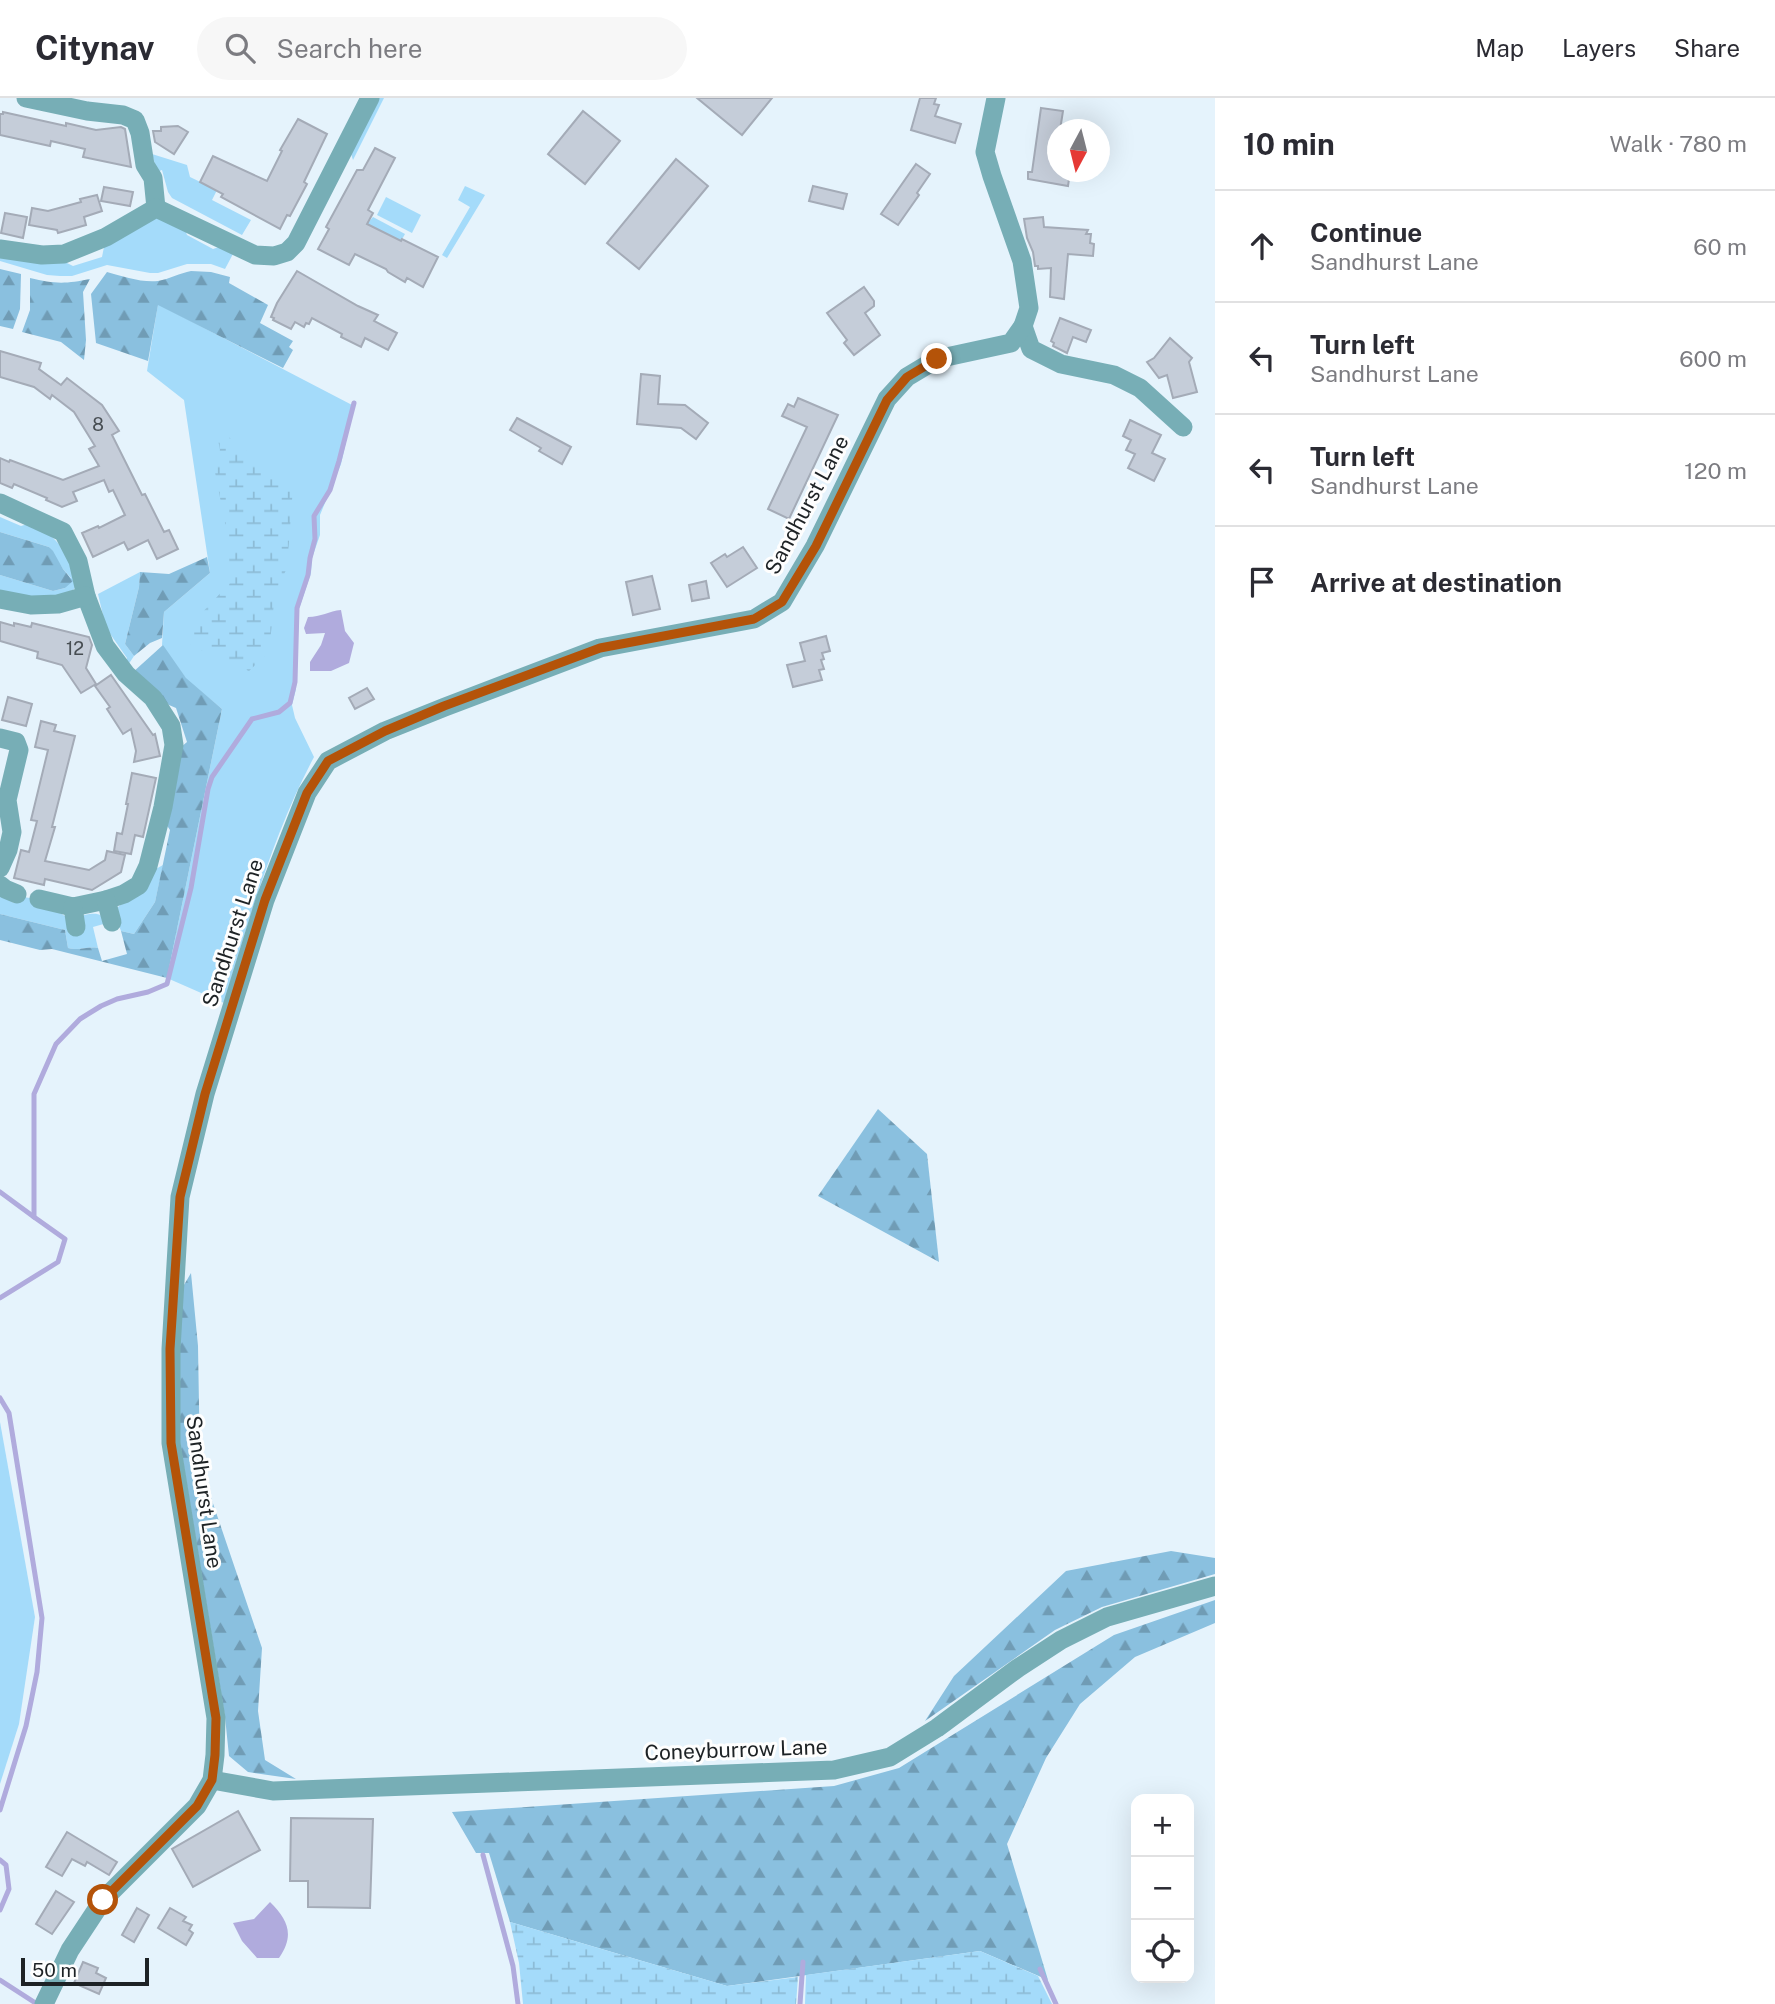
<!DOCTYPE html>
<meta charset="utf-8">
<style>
:root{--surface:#fff;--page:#f7f7f7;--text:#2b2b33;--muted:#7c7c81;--line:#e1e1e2}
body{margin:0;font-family:"Public Sans",sans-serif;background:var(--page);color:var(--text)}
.controls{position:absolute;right:21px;bottom:21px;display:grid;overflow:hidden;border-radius:14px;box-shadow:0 7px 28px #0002}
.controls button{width:63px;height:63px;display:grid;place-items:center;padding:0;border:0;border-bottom:2px solid var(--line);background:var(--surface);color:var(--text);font:35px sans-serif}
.compass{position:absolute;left:1047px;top:21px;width:63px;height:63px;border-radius:50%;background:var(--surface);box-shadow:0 7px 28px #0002;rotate:187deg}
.scale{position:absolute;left:21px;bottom:18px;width:128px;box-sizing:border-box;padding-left:7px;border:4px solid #1d2225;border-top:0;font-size:19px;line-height:24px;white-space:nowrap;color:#1d2225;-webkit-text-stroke:5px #fefefe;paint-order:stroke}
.stop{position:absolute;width:21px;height:21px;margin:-16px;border:5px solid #b45309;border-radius:50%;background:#fff}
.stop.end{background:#b45309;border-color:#fff;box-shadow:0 2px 7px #0008}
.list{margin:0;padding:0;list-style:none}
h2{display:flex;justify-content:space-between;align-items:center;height:91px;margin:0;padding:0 28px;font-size:30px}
h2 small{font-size:23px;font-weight:400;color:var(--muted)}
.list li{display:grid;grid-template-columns:46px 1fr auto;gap:21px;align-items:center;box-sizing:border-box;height:112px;padding:0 28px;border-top:2px solid var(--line)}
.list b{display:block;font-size:26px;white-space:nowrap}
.list p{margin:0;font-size:23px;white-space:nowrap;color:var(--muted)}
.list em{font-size:23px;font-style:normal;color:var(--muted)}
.icon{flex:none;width:38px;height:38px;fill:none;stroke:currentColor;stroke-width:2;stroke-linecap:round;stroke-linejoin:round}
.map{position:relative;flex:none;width:1215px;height:1906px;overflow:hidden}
header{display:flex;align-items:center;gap:42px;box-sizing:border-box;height:98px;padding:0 35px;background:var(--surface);border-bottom:2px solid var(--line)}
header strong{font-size:33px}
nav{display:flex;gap:38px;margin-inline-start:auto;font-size:24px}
.search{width:490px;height:63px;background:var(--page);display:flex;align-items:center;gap:18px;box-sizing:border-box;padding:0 24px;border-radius:38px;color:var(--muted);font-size:26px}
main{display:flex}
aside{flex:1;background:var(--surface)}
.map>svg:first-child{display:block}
.grass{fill:#a4dbfa}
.forest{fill:url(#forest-firs)}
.wetland{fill:url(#wetland-marsh)}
.water{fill:#b0abdd}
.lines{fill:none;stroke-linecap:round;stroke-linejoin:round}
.stream{stroke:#b0abdd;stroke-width:5}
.building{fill:#c5cdd9;stroke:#a4abb7;stroke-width:2}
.minor{stroke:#77aeb6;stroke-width:19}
.route{stroke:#b45309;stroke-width:9}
.labels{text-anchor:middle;stroke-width:6;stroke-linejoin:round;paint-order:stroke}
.number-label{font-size:18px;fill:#474d52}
.street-label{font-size:21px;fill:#1d2225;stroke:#fefefe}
</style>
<header>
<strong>Citynav</strong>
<div class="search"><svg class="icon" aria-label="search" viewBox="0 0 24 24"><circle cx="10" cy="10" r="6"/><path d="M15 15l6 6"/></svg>Search here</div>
<nav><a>Map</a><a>Layers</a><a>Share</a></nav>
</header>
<main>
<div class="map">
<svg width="1215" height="1906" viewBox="0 0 1215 1906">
<defs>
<pattern id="forest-firs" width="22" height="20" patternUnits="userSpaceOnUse" patternTransform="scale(1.75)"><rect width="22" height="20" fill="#8ac0df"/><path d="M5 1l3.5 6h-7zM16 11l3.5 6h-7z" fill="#709cb5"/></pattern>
<pattern id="wetland-marsh" width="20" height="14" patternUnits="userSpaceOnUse" patternTransform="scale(1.75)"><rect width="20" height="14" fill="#a4dbfa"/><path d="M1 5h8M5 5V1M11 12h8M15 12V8" fill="none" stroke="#8dbcd6"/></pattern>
</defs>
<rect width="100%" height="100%" fill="#e5f3fc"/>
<g class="grass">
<polygon points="379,0 384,0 353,62 351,56"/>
<polygon points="152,56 187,67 190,79 217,92 212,102 251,122 242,137 172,100 168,94 162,72 157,74"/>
<polygon points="465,88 485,97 447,160 442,157 470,109 458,102"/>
<polygon points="386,99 421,117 412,135 377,117"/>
<polygon points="150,119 168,121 184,128 187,137 213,151 222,148 234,154 225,171 211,166 187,166 158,175 150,175 107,167 72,178 60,178 47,177 0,163 0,159 63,163 73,168 102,159 104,149"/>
<polygon points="373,119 405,136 401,143 367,126"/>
<path d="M158,206L354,308L341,366L320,417V437L312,460L311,475L299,511L296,591L292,607L295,620L314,659C273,736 249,822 224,905L167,880L222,611L187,582L162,547L164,514L210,475L184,302L147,273Z"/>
<path d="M0,419L21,428C39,421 62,446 69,462C73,470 73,481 75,490L73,492L49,501L0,496V477L53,493L65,490L71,480L63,471L49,449L0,434Z"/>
<polygon points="140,474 139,489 125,546 134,558 126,570 124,568 127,560 106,530 98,496"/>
<polygon points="163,767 155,804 134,836 121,833 115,817 118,809 128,801 154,772"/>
<path d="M0,797L14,805L16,798L37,801L65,818L83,821L84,817C95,815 102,814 107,825L93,829L98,850C86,848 81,853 68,850L65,832L0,816Z"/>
<polygon points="0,1324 35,1519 19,1626 0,1686"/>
</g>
<g class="forest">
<polygon points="0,171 21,176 20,211 13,231 0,228"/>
<path d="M191,173L211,174L230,179L229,185L268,207L260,225L293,243L289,249L293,252L283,270L158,207L148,263L96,245L91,196L107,174C122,178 142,185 158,183C169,181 180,175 191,173Z"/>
<path d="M30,180C54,186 66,186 90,181L83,194L86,242L84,262L61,244L22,234L30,212Z"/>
<polygon points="0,434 49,449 53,453 63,471 73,483 65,490 53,493 0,477"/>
<polygon points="207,459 210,475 164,514 162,540 150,545 134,558 125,546 139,489 140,474 169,476"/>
<path d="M163,547L186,580L222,611L167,880L52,851L40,852L0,842V816L65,832L68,850C81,853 86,848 98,850L102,863L127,856L121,833L134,836L155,804L170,732L166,726L180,650L187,644L176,610L169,607L132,575Z"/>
<polygon points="878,1011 927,1056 939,1164 818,1098"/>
<polygon points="191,1175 198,1248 200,1367 262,1550 258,1613 265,1662 296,1681 248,1674 229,1658 225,1619 180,1345 178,1301 181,1192"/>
<polygon points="1171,1453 1215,1460 1215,1476 1102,1509 1055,1532 925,1623 954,1578 1066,1473"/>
<polygon points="1215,1502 1215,1525 1135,1559 1080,1606 1046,1660 1007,1746 1048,1882 980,1853 727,1888 510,1824 489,1755 476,1755 452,1714 834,1688 899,1670 1114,1537"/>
</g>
<g class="wetland">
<polygon points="222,334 293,389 287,470 275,495 269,554 249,573 215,560 190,546 183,535 230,485 226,430 214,369 220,352 217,336"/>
<polygon points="510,1824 727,1888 798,1879 796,1906 523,1906 519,1865"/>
<polygon points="980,1853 1038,1878 1052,1906 805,1906 806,1877"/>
</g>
<g class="water">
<path d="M341,512L345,533L354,545L349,565L331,573H310V564L321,547L325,535L306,536L304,530L308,519C321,519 329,513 341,512Z"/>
<path d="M270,1804C288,1822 295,1837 279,1860H257L242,1843L233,1825L254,1821Z"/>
</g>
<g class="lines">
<g class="stream">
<polyline points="0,1094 34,1119"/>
<polyline points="0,1200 58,1164 65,1141 34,1119 34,996 56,946 80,921 101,908 117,901 148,894 167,886 191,790 208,691 212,679 252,621 279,614 290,605 295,584 297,510 308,477 310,460 315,441 314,418 330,392 339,363 354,305"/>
<polyline points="0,1300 9,1315 42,1520 37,1574 26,1628 0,1712"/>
<polyline points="483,1757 513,1868 518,1906"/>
<polyline points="0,1762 6,1767 9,1791 0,1812"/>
<polyline points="1040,1871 1056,1906"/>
<polyline points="0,1882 34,1904"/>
<polyline points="800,1906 803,1864"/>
</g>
</g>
<g class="building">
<polygon points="697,0 772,0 742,37"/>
<polygon points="920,0 936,0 934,6 939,7 935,18 961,26 955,45 911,32"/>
<polygon points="1041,10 1063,13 1060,32 1058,32 1058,74 1070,74 1068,88 1028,81 1028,74 1032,74"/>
<polygon points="583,13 620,43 585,86 548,56"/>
<polygon points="3,14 66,28 66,25 96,32 121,29 125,31 131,69 83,59 85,51 51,43 50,48 0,37 0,16 3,16"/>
<polygon points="298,21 327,36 304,84 307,86 290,118 287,117 280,131 221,99 223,96 200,84 213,58 267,83 282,53 280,52"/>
<polygon points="178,28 188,34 174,56 155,44 153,33 161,33 161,29"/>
<polygon points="375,50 395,60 368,112 373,115 367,126 401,143 402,141 438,159 423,189 407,180 405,184 388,174 386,171 355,156 349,167 318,151 329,131 326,129 357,72 363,72"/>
<polygon points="676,61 708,88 639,171 607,145"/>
<polygon points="916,66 930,76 917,95 919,97 898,127 881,116"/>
<polygon points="813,88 847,96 843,111 809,103"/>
<polygon points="104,89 133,94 130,108 101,103"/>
<polygon points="97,97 102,113 84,119 86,127 58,135 57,132 29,127 32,110 48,113 81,104 80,101"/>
<polygon points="5,115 27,119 23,140 1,135"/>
<polygon points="1043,119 1044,129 1088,132 1086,136 1091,136 1090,145 1094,146 1093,158 1068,156 1064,201 1050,199 1051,170 1038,171 1038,168 1035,168 1033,154 1027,140 1024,121"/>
<polygon points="297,173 358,208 378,217 374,223 397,235 388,252 365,240 361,249 341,239 342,236 312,220 309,226 306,225 304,229 295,224 291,231 273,222 274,220 271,219 277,205"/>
<polygon points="864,189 874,203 874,208 865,215 880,237 854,257 844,245 847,242 827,215"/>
<polygon points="1060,220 1091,232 1086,244 1073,239 1067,255 1053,248 1054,245 1051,243"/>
<polygon points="1170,240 1192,260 1189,264 1197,294 1173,300 1167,277 1159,280 1147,264 1154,260"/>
<polygon points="0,253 41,265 39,271 61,287 67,280 102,307 119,333 112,337 142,397 145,396 164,434 169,432 178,451 157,461 148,442 128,452 124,444 93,459 82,435 98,428 99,430 125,417 113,392 109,394 104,382 73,394 77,403 62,409 46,402 47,400 14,386 12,390 0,385 0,360 9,364 10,362 63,382 99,368 89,351 95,348 74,314 52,297 50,301 34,289 0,279"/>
<polygon points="641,276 660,278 658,306 685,307 708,325 696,341 681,330 637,326"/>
<polygon points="798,300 838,317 789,421 768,411 807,329 782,318 788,306 794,309"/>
<polygon points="517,320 571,349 562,366 539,353 541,350 510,332"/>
<polygon points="1130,322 1161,337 1152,355 1165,361 1154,383 1128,370 1135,356 1126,352 1131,342 1123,338"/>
<polygon points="743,449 757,470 727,489 711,465 725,456 727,459"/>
<polygon points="652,478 660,511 633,517 626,484"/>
<polygon points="706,483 709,500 692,503 689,487"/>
<polygon points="0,524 14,528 14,525 31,529 32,525 89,539 92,547 86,570 96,586 81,595 62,567 37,560 38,554 0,543"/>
<polygon points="826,538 830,553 822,555 824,561 821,562 824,571 819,572 822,582 793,589 787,567 805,563 800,545"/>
<polygon points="111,577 153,637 155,636 160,658 134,664 136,653 131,631 123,636 107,611 110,609 95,588"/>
<polygon points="367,590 374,601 355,611 349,600"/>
<polygon points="8,599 32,606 26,628 2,622"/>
<polygon points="41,623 56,627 54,633 75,638 52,729 55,729 45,763 89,772 105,762 107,753 125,757 121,774 92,792 45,781 44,787 14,780 21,752 29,754 37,723 31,722 48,652 35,649"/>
<polygon points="132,675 156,680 143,739 135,737 131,756 114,753 117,735 122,736 128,706 126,706"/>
<polygon points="238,1713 260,1752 193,1789 172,1751"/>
<polygon points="291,1720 373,1721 370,1810 308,1809 308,1783 290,1783"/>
<polygon points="67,1734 117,1764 109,1777 87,1764 85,1768 72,1761 62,1778 46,1769"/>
<polygon points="56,1793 74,1804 52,1836 36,1826"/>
<polygon points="137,1810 149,1817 134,1844 122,1837"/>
<polygon points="170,1810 186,1819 183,1823 192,1827 189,1832 193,1835 186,1847 158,1830"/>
<polygon points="83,1864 98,1870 96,1875 106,1880 99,1896 74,1885"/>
</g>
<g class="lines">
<g class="minor">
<polyline points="26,0 87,13 123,17 135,22 140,35 145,67 153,80 156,110"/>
<polyline points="0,151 42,157 64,156 106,139 156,110 255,157 274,158 287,154 296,145 370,0"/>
<polyline points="1023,228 1031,251 1061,266 1114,277 1140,290 1183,329"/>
<polyline points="0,405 63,434 78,463 86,498 105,548 126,576 153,600 171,628 174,647 163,709 148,768 139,787 124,796 106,802 73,809 39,801"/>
<polyline points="0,501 31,507 58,506 86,498"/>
<polyline points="0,640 16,644 19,652 7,702 12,734 8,752 0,770"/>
<polyline points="0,787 5,791 17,796"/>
<polyline points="106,802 112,824"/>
<polyline points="73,809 76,829"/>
<polyline points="212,1682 273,1693 834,1672 890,1659 937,1630 1018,1570 1061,1542 1107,1519 1215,1488"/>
<polyline points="44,1906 70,1852 103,1802 197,1708 212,1682 215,1657 216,1620 171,1345 171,1251 180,1099 205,996 265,802 307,695 328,663 385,633 445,609 600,550 754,521 782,504 815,448 887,301 907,279 937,261 1011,245 1023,228 1029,210 1022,163 992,78 985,54 996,0"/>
</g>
</g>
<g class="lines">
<polyline class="route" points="103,1802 197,1708 212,1682 215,1657 216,1620 171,1345 170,1251 180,1099 205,996 265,802 307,695 328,663 385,633 444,608 600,550 754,521 782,504 816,448 887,302 907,279 937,261"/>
</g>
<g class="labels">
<g class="number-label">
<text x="98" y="333">8</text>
<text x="75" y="557">12</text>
</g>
<g class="street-label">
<text transform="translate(807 407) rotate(-62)" y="7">Sandhurst Lane</text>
<text transform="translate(233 835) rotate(-72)" y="7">Sandhurst Lane</text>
<text transform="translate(204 1394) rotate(82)" y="7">Sandhurst Lane</text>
<text transform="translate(736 1652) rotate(-2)" y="7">Coneyburrow Lane</text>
</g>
</g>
</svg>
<div class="controls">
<button>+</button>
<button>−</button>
<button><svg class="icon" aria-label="locate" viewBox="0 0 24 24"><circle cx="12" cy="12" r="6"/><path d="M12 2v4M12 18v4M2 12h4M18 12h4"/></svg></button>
</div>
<svg class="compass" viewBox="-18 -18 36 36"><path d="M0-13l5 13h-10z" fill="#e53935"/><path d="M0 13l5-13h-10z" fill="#7c7c81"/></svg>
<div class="scale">50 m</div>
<div class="stop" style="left:103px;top:1802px"></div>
<div class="stop end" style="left:937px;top:261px"></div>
</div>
<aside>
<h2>10 min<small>Walk · 780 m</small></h2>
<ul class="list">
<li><svg class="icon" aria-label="ahead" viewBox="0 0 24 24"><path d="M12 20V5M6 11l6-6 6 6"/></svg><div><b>Continue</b><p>Sandhurst Lane</p></div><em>60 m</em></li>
<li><svg class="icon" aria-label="left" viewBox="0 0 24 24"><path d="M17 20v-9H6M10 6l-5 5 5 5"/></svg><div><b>Turn left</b><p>Sandhurst Lane</p></div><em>600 m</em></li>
<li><svg class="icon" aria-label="left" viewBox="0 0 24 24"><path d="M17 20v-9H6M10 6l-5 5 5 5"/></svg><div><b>Turn left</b><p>Sandhurst Lane</p></div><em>120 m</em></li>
<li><svg class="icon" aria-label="arrive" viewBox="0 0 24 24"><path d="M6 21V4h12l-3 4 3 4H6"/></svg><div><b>Arrive at destination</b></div></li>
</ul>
</aside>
</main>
